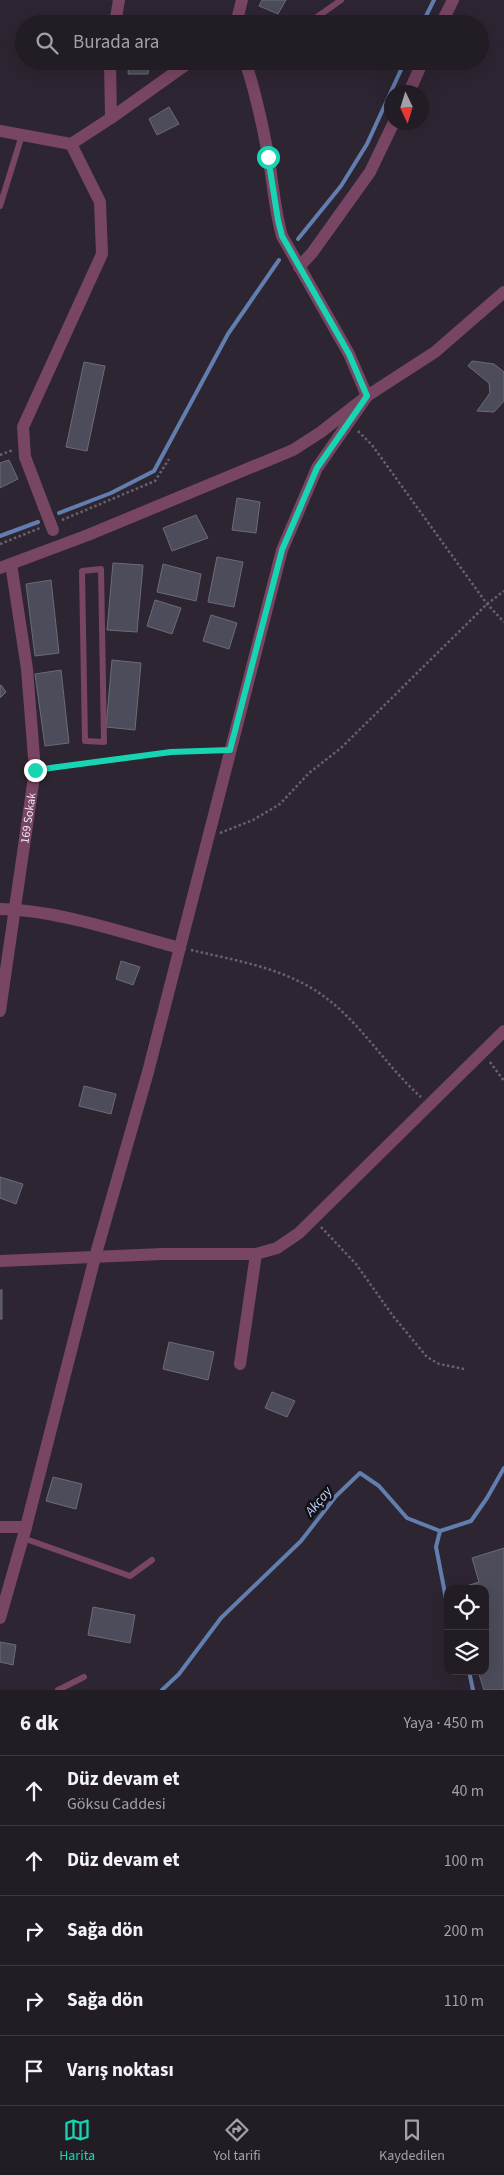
<!DOCTYPE html>
<html lang="tr">
<meta charset="utf-8">
<style>
:root{--surface:#221c25;--page:#2a252d;--text:#f1f3f6;--muted:#a2a1a7;--line:#3f3a42;--accent:#17d5b3}
body{margin:0;font-family:"Source Sans 3",sans-serif;background:var(--page);color:var(--text)}
.controls{position:absolute;right:15px;bottom:15px;display:grid;overflow:hidden;border-radius:10px;box-shadow:0 5px 20px #0002}
.controls button{width:45px;height:45px;display:grid;place-items:center;padding:0;border:0;border-bottom:1px solid var(--line);background:var(--surface);color:var(--text);font:25px sans-serif}
.compass{position:absolute;left:384px;top:85px;width:45px;height:45px;border-radius:50%;background:var(--surface);box-shadow:0 5px 20px #0002;rotate:176deg}
.stop{position:absolute;width:15px;height:15px;margin:-11px;border:4px solid #17d5b3;border-radius:50%;background:#fff}
.stop.end{background:#17d5b3;border-color:#fff;box-shadow:0 1px 5px #0008}
.list{margin:0;padding:0;list-style:none}
h2{display:flex;justify-content:space-between;align-items:center;height:65px;margin:0;padding:0 20px;font-size:21px}
h2 small{font-size:16px;font-weight:400;color:var(--muted)}
.list li{display:grid;grid-template-columns:32px 1fr auto;gap:15px;align-items:center;box-sizing:border-box;height:70px;padding:0 20px;border-top:1px solid var(--line)}
.list b{display:block;font-size:19px;white-space:nowrap}
.list p{margin:0;font-size:16px;white-space:nowrap;color:var(--muted)}
.list em{font-size:16px;font-style:normal;color:var(--muted)}
.icon{flex:none;width:28px;height:28px;fill:none;stroke:currentColor;stroke-width:2;stroke-linecap:round;stroke-linejoin:round}
.map{position:relative;flex:none;width:504px;height:1690px;overflow:hidden}
.search{position:absolute;background:var(--surface);box-shadow:0 5px 20px #0002;left:15px;right:15px;top:15px;height:55px;display:flex;align-items:center;gap:12px;box-sizing:border-box;padding:0 18px;border-radius:28px;color:var(--muted);font-size:19px}
.sheet{height:415px;background:var(--surface)}
nav{display:flex;justify-content:space-around;align-items:center;box-sizing:border-box;height:70px;border-top:1px solid var(--line);background:var(--surface);font-size:14px;color:var(--muted)}
nav a{display:grid;justify-items:center;gap:2px}
nav .on{color:var(--accent)}
.map>svg:first-child{display:block}
.lines{fill:none;stroke-linecap:round;stroke-linejoin:round}
.stream{stroke:#627eae;stroke-width:4}
.building{fill:#4d4c5a;stroke:#6c6b7a}
.path{stroke:#69626d;stroke-width:2.5;stroke-dasharray:2.5 2.5;stroke-linecap:butt}
.service{stroke:#784563;stroke-width:6}
.minor{stroke:#784563;stroke-width:12}
.minor-bridge{stroke:#784563;stroke-width:12}
.route{stroke:#17d5b3;stroke-width:6}
.labels{text-anchor:middle;stroke-width:5;stroke-linejoin:round;paint-order:stroke}
.street-label{font-size:12px;fill:#efeaf1;stroke:#131015}
.water-label{font-size:14px;font-style:italic;fill:#bcd4fa;stroke:#131015}
</style>
<div class="map">
<svg width="504" height="1690" viewBox="0 0 504 1690">
<rect width="100%" height="100%" fill="#2d2531"/>
<g class="lines">
<g class="stream">
<polyline points="422,24 434,0"/>
<polyline points="298,239 341,186 367,144 405,61"/>
<polyline points="59,513 111,493 154,471 228,334 279,260"/>
<polyline points="0,536 38,522"/>
<polyline points="440,1531 436,1547 448,1609"/>
<polyline points="469,1671 473,1690"/>
<polyline points="162,1690 179,1674 221,1618 301,1541 336,1496 360,1473 379,1486 407,1518 440,1531 471,1521 487,1498 504,1468"/>
</g>
</g>
<g class="building">
<polygon points="262,0 286,0 278,14 259,6"/>
<polygon points="129,61 149,61 148,74 128,74"/>
<polygon points="169,107 179,124 157,135 149,119"/>
<polygon points="472,361 494,364 504,372 504,401 494,412 477,411 490,393 489,383 468,366"/>
<polygon points="84,362 105,366 87,451 66,447"/>
<polygon points="9,460 18,479 0,488 0,463"/>
<polygon points="237,498 260,502 256,533 232,530"/>
<polygon points="196,515 208,538 172,551 163,528"/>
<polygon points="217,557 243,562 234,607 208,602"/>
<polygon points="113,563 143,565 137,632 107,630"/>
<polygon points="163,564 201,574 196,601 157,592"/>
<polygon points="51,580 59,653 35,656 26,584"/>
<polygon points="155,600 181,608 172,634 147,626"/>
<polygon points="211,615 237,623 229,649 203,641"/>
<polygon points="112,660 141,663 135,730 106,727"/>
<polygon points="61,670 69,743 45,746 35,674"/>
<polygon points="1,685 6,692 0,698 0,686"/>
<polygon points="121,961 140,967 133,985 116,979"/>
<polygon points="84,1086 116,1094 111,1114 79,1106"/>
<polygon points="0,1177 23,1184 16,1204 0,1198"/>
<rect x="0" y="1290" width="2" height="29"/>
<polygon points="169,1342 214,1352 208,1380 163,1369"/>
<polygon points="272,1392 295,1401 287,1417 265,1408"/>
<polygon points="53,1477 82,1484 76,1509 46,1501"/>
<polygon points="504,1548 504,1690 484,1690 478,1671 485,1671 485,1589 457,1589 479,1582 472,1558"/>
<polygon points="93,1607 135,1615 130,1643 88,1635"/>
<polygon points="0,1642 16,1645 13,1665 0,1662"/>
</g>
<g class="lines">
<g class="path">
<polyline points="358,431 372,445 487,604 504,622"/>
<polyline points="0,455 13,450"/>
<polyline points="62,520 155,481 169,459"/>
<polyline points="0,544 40,528"/>
<polyline points="46,769 171,753 219,751"/>
<polyline points="220,833 253,820 280,804 309,773 341,748 487,604 504,591"/>
<path d="M191,950C238,961 291,969 330,1001C364,1028 388,1068 421,1097"/>
<polyline points="490,1062 504,1081"/>
<polyline points="321,1227 356,1264 393,1316 427,1357 439,1364 464,1369"/>
</g>
<g class="service">
<polyline points="307,24 341,0"/>
<polyline points="0,206 22,135"/>
<polygon points="101,569 104,742 85,741 82,571"/>
<polyline points="23,1538 130,1576 152,1560"/>
<polyline points="58,1690 84,1677"/>
</g>
<g class="minor">
<polyline points="115,24 119,0"/>
<polyline points="236,24 242,0"/>
<polyline points="441,24 453,0"/>
<polyline points="110,61 111,118"/>
<polyline points="409,92 423,61"/>
<polyline points="0,131 71,144 111,118 191,61"/>
<polyline points="299,267 312,253 370,172 394,122"/>
<polyline points="44,507 25,457 23,427 102,254 100,202 71,144"/>
<path d="M0,568L88,535L293,450L321,432L367,396L349,354L282,236C275,211 273,185 269,160C263,127 256,93 245,61"/>
<path d="M0,909C59,910 123,933 180,948"/>
<path id="s1" d="M0,1011L35,770L27,669L11,564"/>
<polyline points="0,1261 162,1254 256,1254 277,1248 299,1233 504,1031"/>
<polyline points="240,1364 256,1254"/>
<polyline points="0,1527 26,1527"/>
<polyline points="0,1618 26,1527 95,1257 148,1072 282,550 317,468 367,396 435,352 504,292"/>
</g>
<polyline class="minor-bridge" points="44,507 53,530"/>
</g>
<g class="lines">
<polyline class="route" points="35,770 171,752 230,750 282,550 317,468 367,396 349,354 282,236 278,220 268,157"/>
</g>
<g class="labels">
<g class="street-label">
<text dy="4" stroke="none"><textPath href="#s1" startOffset="195">169 Sokak</textPath></text>
</g>
<g class="water-label">
<text transform="translate(318 1501) rotate(-50)" y="5">Akçay</text>
</g>
</g>
</svg>
<div class="controls">
<button><svg class="icon" aria-label="locate" viewBox="0 0 24 24"><circle cx="12" cy="12" r="6"/><path d="M12 2v4M12 18v4M2 12h4M18 12h4"/></svg></button>
<button><svg class="icon" aria-label="layers" viewBox="0 0 24 24"><path d="M12 4l9 5-9 5-9-5zM3 14l9 5 9-5"/></svg></button>
</div>
<svg class="compass" viewBox="-18 -18 36 36"><path d="M0-13l5 13h-10z" fill="#e53935"/><path d="M0 13l5-13h-10z" fill="#a2a1a7"/></svg>
<div class="stop" style="left:268px;top:157px"></div>
<div class="stop end" style="left:35px;top:770px"></div>
<div class="search"><svg class="icon" aria-label="search" viewBox="0 0 24 24"><circle cx="10" cy="10" r="6"/><path d="M15 15l6 6"/></svg>Burada ara</div>
</div>
<section class="sheet">
<h2>6 dk<small>Yaya · 450 m</small></h2>
<ul class="list">
<li><svg class="icon" aria-label="ahead" viewBox="0 0 24 24"><path d="M12 20V5M6 11l6-6 6 6"/></svg><div><b>Düz devam et</b><p>Göksu Caddesi</p></div><em>40 m</em></li>
<li><svg class="icon" aria-label="ahead" viewBox="0 0 24 24"><path d="M12 20V5M6 11l6-6 6 6"/></svg><div><b>Düz devam et</b></div><em>100 m</em></li>
<li><svg class="icon" aria-label="right" viewBox="0 0 24 24"><path d="M7 20v-9h11M14 6l5 5-5 5"/></svg><div><b>Sağa dön</b></div><em>200 m</em></li>
<li><svg class="icon" aria-label="right" viewBox="0 0 24 24"><path d="M7 20v-9h11M14 6l5 5-5 5"/></svg><div><b>Sağa dön</b></div><em>110 m</em></li>
<li><svg class="icon" aria-label="arrive" viewBox="0 0 24 24"><path d="M6 21V4h12l-3 4 3 4H6"/></svg><div><b>Varış noktası</b></div></li>
</ul>
</section>
<nav>
<a class="on"><svg class="icon" aria-label="map" viewBox="0 0 24 24"><path d="M3 6l6-2 6 2 6-2v14l-6 2-6-2-6 2zM9 4v14M15 6v14"/></svg>Harita</a>
<a><svg class="icon" aria-label="directions" viewBox="0 0 24 24"><path d="M12 3l9 9-9 9-9-9zM9 14v-3h6M13 9l2 2-2 2"/></svg>Yol tarifi</a>
<a><svg class="icon" aria-label="saved" viewBox="0 0 24 24"><path d="M7 4h10v16l-5-4-5 4z"/></svg>Kaydedilen</a>
</nav>
